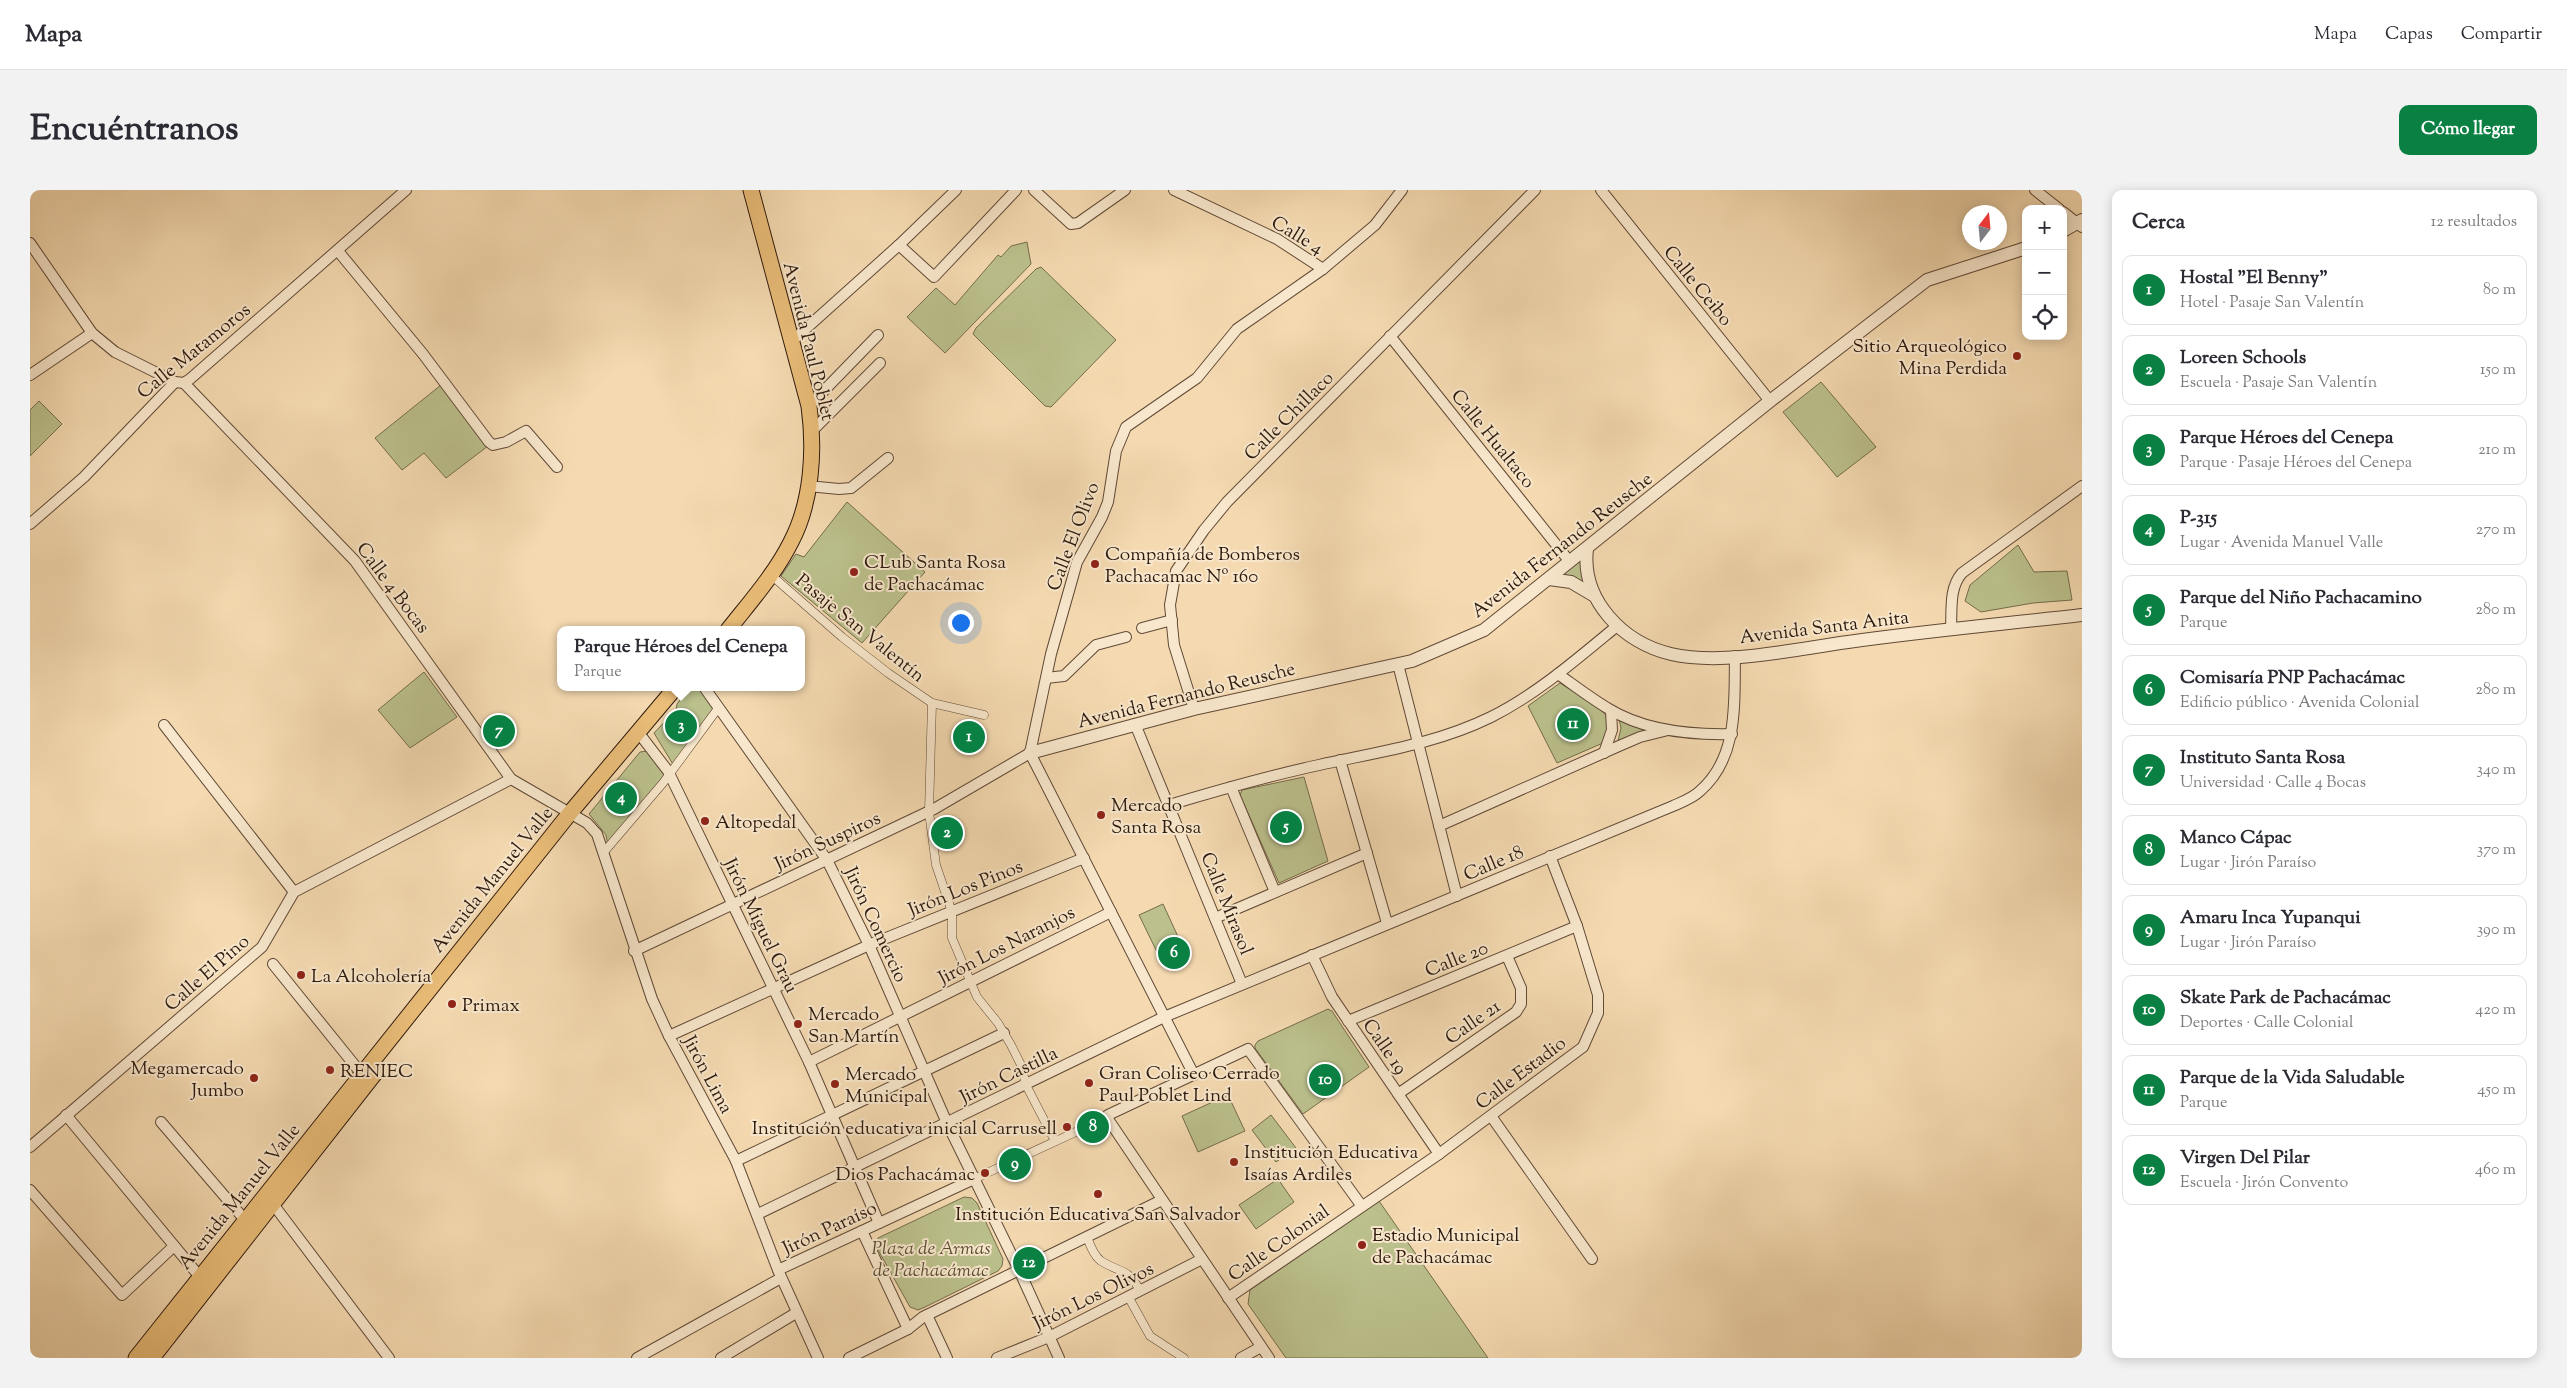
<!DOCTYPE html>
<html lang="es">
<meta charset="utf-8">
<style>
:root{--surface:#fff;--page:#f2f2f3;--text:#2b2b33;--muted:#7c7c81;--line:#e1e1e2;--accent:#0b8043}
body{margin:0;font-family:"Sorts Mill Goudy",serif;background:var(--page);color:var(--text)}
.controls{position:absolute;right:15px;top:15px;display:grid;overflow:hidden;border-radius:10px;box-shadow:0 2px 12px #0003}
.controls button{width:45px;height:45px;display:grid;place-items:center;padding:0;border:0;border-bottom:1px solid var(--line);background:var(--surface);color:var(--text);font:25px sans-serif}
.compass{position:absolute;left:1932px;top:15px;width:45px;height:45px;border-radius:50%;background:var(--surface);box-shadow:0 2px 12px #0003;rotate:16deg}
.you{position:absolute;left:930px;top:432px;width:18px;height:18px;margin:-12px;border:4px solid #fff;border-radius:50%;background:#1a73e8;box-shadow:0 0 0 8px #1a73e833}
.badge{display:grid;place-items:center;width:32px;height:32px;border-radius:50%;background:var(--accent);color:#fff;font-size:16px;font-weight:700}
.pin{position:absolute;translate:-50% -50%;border:2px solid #fff;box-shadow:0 1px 5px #0006}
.popup{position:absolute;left:527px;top:436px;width:248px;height:65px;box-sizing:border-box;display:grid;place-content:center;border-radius:10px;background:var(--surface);filter:drop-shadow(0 1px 4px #0005);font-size:16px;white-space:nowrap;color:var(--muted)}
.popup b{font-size:19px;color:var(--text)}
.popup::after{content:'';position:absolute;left:50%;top:100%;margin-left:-10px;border:10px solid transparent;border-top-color:var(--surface)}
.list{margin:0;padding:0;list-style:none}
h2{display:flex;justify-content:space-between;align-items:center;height:65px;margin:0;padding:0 20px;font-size:21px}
h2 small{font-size:16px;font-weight:400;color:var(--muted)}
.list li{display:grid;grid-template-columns:32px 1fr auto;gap:15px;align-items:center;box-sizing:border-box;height:70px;margin:0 10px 10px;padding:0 10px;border:1px solid var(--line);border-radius:10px}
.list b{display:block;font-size:19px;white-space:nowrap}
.list p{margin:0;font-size:16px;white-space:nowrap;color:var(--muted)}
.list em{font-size:16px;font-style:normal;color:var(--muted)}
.icon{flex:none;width:28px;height:28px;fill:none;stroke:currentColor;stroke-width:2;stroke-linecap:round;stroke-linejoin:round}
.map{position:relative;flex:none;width:2052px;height:1168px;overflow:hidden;border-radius:10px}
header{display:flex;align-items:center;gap:30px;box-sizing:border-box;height:70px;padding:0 25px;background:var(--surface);border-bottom:1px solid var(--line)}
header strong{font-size:24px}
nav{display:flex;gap:28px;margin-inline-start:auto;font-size:18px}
.intro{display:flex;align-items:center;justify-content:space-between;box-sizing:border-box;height:120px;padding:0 30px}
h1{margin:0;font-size:35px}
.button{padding:12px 22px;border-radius:10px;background:var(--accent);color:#fff;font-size:18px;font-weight:700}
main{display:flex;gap:30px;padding:0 30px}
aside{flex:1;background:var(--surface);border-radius:10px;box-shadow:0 2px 12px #0003}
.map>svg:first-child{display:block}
.green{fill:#bbc08c;stroke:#746c4c}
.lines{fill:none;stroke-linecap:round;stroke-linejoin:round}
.pedestrian-casing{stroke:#604936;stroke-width:9}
.minor-casing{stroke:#604936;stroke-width:12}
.tertiary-casing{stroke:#604936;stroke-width:14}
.primary-casing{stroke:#2e190d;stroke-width:17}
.pedestrian{stroke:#f8e7cc;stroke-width:8}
.minor{stroke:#f8e7cc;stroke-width:10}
.tertiary{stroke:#f8e7cc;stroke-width:12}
.primary{stroke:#eabd78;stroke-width:15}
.poi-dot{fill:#8f2418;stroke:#f8e7cc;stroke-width:2}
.labels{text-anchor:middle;stroke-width:4;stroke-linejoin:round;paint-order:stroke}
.street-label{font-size:19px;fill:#2e190d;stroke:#f8e7cc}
.poi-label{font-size:19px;fill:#2e190d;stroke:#f8e7cc;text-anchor:start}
.park-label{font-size:19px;font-style:italic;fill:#584b33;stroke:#f8e7cc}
</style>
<header>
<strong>Mapa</strong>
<nav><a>Mapa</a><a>Capas</a><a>Compartir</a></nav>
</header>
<div class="intro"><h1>Encuéntranos</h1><a class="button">Cómo llegar</a></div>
<main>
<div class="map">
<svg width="2052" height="1168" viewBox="0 0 2052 1168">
<rect width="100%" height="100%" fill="#f5dab1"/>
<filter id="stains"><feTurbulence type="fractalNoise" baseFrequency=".004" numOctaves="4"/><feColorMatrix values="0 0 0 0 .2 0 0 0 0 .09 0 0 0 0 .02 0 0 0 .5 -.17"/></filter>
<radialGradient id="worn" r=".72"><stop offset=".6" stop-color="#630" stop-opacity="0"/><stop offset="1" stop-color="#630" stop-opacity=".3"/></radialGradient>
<g class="green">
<polygon points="997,52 1001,74 915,163 877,127 906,98 925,115 968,65 971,67 981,56"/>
<polygon points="1011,77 1086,150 1021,217 1015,216 943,144 946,138 1006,79"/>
<polygon points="1791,192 1846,257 1807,287 1753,222"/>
<polygon points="411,195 458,256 416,288 394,263 372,280 345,248"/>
<polygon points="9,211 32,234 0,266 0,220"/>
<polygon points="817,312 895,382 832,453 751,386 766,364 774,367"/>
<polygon points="1988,355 2004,382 2037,381 2042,410 2003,413 1951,422 1935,411 1940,395"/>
<polygon points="1551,369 1555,393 1531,384"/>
<polygon points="394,482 427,527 380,558 348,520"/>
<path d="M1530,493C1540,500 1576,520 1579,530C1582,538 1576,546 1573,553L1527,573L1498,516Z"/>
<polygon points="660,497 672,497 687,519 644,576 624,543 646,520 647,514"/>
<polygon points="1589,529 1615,540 1588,551 1591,538"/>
<polygon points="618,561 635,585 578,656 576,645 559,624 610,562"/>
<polygon points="1274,587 1298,671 1249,693 1210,605 1212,600"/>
<polygon points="1133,714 1150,751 1127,762 1109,725"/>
<polygon points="1298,819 1302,821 1339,877 1273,924 1225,858 1225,855 1228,851"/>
<polygon points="1198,905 1215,941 1168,962 1152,926"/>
<polygon points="1241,925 1266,958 1246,972 1222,940"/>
<polygon points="1248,989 1264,1012 1226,1039 1209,1015"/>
<polygon points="934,1007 942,1008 947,1013 973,1069 972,1076 968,1081 893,1118 888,1120 880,1117 848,1060 848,1048"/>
<polygon points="1349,1011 1458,1168 1256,1168 1218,1114 1220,1100"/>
</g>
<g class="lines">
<defs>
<g id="pedestrian">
<polyline points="741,385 812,447 858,483 902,513 954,525"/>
<polyline points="902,513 899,622 906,675 922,722 922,748 947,807 968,833 981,855 991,875 996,895 1025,951"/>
<polyline points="574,662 633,593 689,517"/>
<polyline points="944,989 1078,927"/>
<path d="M1057,1047C1060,1055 1064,1066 1071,1071C1090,1083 1099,1078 1110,1101"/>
<polyline points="1099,1108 1120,1146 1154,1168"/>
</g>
<g id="minor">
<polyline points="1004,0 1041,34 1048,33 1095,0"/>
<polyline points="1144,0 1247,49 1293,79"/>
<polyline points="1571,0 1740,211"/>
<polyline points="2005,0 2029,19"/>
<polyline points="2033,22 2052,37"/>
<polyline points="0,53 62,143 85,162 145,192 154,193 160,189 376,0"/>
<polyline points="869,55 926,0"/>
<polyline points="308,61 393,164 459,252 463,255 476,252 496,241 527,277"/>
<polyline points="1360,146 1540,372"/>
<polyline points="761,152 869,55 904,87 986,0"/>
<polyline points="0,185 62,143"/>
<polyline points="154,193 325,371 481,589 557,633 567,644 622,809 639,846 706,971 748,1080 788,1168"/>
<polyline points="779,216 848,145"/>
<polyline points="782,241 850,173"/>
<polyline points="778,296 809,299 821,298 858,268"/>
<polyline points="0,334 54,287 145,192"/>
<polyline points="1112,438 1142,430"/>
<path d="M1921,438C1922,419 1919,398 1932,383L2052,296"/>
<polyline points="1368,474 1427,706"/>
<path d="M1528,484C1545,496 1562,509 1579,519C1615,541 1661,545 1702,544"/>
<polyline points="1016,488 1034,486 1066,455 1096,447"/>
<polyline points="674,497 797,670 839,755 917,933 989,1080 1029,1168"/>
<polyline points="1164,519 1144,455 1140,415 1146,381 1174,340 1197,312 1505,0"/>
<polyline points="1105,534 1212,794"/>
<polyline points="134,535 264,702"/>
<polyline points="608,542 638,581 779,872 849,1033"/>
<polyline points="1000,563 1021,464 1042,390 1047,372 1072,327 1078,312 1086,261 1096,237 1167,188 1207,139 1293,79 1345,35 1372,0"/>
<polyline points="1000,563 1164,885"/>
<polyline points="1574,563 1582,540 1581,521"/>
<polyline points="1310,570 1357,733"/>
<polyline points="1201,597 1245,702"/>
<path d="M1139,615C1189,600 1238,586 1289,575C1348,562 1406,554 1461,527C1507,504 1547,469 1587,436"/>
<polyline points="1409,636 1589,556 1610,547 1638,540"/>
<polyline points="1185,728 1337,663"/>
<polyline points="604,761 904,619 1000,563"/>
<polyline points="1282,765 1302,807 1409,964"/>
<polyline points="243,774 335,888"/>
<polyline points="1318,831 1547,736"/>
<polyline points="639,846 839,755 1054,668"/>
<polyline points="779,872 1081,722"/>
<polyline points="1368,904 1486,822 1491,814 1491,798 1477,766"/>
<polyline points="36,925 170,1087"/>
<polyline points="1461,926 1562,1069"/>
<polyline points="131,932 215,1030"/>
<polyline points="0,957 232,757 264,702 481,589"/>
<polyline points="706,971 974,843"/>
<polyline points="0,1000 92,1105 144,1056"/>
<polyline points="243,1014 359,1168"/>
<path d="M728,1024L1134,827L1643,616C1652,612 1663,608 1670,601C1709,567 1704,513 1705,466"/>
<polyline points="832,1041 878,1139"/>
<polyline points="748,1080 944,989"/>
<polyline points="1198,1108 1409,964 1553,857 1568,823 1568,805 1547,736 1520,666"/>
<polyline points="897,1125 917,1168"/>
<polyline points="607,1168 751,1088"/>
<polyline points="691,1168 766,1123"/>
<polyline points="819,1168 878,1139 893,1127 1132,1010"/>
<polyline points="967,1168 1019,1147 1172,1069"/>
<polyline points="1211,1168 1231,1157"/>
<polyline points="1239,1168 1078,929 1078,925 1218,859 1331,1015"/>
</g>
<g id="tertiary">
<polyline points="2033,41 2052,30"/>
<path d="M1557,359C1551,410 1593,453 1641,464C1693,476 1766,459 1818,452C1896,441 1974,434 2052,425"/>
<polyline points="1519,389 1541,392 1563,405"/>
<polyline points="1000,563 1164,519 1382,471 1454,440 1740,211 1897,90 1996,58"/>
</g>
<g id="primary">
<path d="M698,440C720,412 745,384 761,352C782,312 785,260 779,216L721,0"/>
<polyline points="106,1168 540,623 646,497"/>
<polyline points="122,1168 346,882"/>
</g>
</defs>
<use href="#pedestrian" class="pedestrian-casing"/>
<use href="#minor" class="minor-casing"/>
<use href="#tertiary" class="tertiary-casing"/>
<use href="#primary" class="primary-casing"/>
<use href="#pedestrian" class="pedestrian"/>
<use href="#minor" class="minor"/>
<use href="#tertiary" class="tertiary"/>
<use href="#primary" class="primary"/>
</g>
<g class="poi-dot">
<circle cx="1987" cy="166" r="5"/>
<circle cx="1065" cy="374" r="5"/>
<circle cx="824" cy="382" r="5"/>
<circle cx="1071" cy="625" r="5"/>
<circle cx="675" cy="631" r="5"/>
<circle cx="271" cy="785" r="5"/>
<circle cx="422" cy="814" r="5"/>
<circle cx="768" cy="834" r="5"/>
<circle cx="300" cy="880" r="5"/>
<circle cx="224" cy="888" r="5"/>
<circle cx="1059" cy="893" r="5"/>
<circle cx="805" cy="894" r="5"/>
<circle cx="1037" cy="937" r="5"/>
<circle cx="1204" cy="972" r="5"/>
<circle cx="955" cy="983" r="5"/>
<circle cx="1068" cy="1004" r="5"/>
<circle cx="1332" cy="1055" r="5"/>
</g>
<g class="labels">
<g class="street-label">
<text transform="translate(1268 44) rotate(31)" y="7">Calle 4</text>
<text transform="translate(1669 95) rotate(51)" y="7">Calle Ceibo</text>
<text transform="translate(780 151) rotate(76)" y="7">Avenida Paul Poblet</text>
<text transform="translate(163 160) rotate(-39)" y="7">Calle Matamoros</text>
<text transform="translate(1258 225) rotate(-45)" y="7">Calle Chillaco</text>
<text transform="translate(1464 248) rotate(51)" y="7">Calle Hualtaco</text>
<text transform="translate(1042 346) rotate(-69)" y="7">Calle El Olivo</text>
<text transform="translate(1531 354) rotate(-38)" y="7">Avenida Fernando Reusche</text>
<text transform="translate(364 397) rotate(53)" y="7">Calle 4 Bocas</text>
<text transform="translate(1794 436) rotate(-7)" y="7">Avenida Santa Anita</text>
<text transform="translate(831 437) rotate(39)" y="7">Pasaje San Valentín</text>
<text transform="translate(1156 504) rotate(-14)" y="7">Avenida Fernando Reusche</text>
<text transform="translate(797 650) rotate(-25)" y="7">Jirón Suspiros</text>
<text transform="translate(1463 672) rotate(-23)" y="7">Calle 18</text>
<text transform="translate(461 689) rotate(-51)" y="7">Avenida Manuel Valle</text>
<text transform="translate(935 697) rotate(-22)" y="7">Jirón Los Pinos</text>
<text transform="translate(1198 713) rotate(68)" y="7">Calle Mirasol</text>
<text transform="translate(847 734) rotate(65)" y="7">Jirón Comercio</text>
<text transform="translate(732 735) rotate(64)" y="7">Jirón Miguel Grau</text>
<text transform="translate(976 754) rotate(-27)" y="7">Jirón Los Naranjos</text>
<text transform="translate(1426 768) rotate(-22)" y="7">Calle 20</text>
<text transform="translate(176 782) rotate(-41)" y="7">Calle El Pino</text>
<text transform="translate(1442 831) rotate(-35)" y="7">Calle 21</text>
<text transform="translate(1356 856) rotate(55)" y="7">Calle 19</text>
<text transform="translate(1490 882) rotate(-37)" y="7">Calle Estadio</text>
<text transform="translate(679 884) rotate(62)" y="7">Jirón Lima</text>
<text transform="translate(978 884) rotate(-26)" y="7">Jirón Castilla</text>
<text transform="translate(208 1006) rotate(-51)" y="7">Avenida Manuel Valle</text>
<text transform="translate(799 1037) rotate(-25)" y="7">Jirón Paraíso</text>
<text transform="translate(1248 1052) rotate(-35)" y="7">Calle Colonial</text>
<text transform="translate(1063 1105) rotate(-26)" y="7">Jirón Los Olivos</text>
</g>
<g class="poi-label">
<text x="1977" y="162" text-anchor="end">Sitio Arqueológico<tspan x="1977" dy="22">Mina Perdida</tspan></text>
<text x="1075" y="370">Compañía de Bomberos<tspan x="1075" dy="22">Pachacamac Nº 160</tspan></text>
<text x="834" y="378">CLub Santa Rosa<tspan x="834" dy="22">de Pachacámac</tspan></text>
<text x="1081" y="621">Mercado<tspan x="1081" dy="22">Santa Rosa</tspan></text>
<text x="685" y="638">Altopedal</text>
<text x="281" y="792">La Alcoholería</text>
<text x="432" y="821">Primax</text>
<text x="778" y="830">Mercado<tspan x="778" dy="22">San Martín</tspan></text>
<text x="214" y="884" text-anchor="end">Megamercado<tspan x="214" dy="22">Jumbo</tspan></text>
<text x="310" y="887">RENIEC</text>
<text x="1069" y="889">Gran Coliseo Cerrado<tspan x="1069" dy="22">Paul Poblet Lind</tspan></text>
<text x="815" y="890">Mercado<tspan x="815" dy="22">Municipal</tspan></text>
<text x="1027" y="944" text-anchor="end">Institución educativa inicial Carrusell</text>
<text x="1214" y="968">Institución Educativa<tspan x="1214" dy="22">Isaías Ardiles</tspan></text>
<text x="945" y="990" text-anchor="end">Dios Pachacámac</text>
<text x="1068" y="1030" text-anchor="middle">Institución Educativa San Salvador</text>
<text x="1342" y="1051">Estadio Municipal<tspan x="1342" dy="22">de Pachacámac</tspan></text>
</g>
<g class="park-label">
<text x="901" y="1064">Plaza de Armas<tspan x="901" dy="22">de Pachacámac</tspan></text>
</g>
</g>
<rect width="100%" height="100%" filter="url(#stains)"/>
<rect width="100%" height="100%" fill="url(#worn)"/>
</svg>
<div class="controls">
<button>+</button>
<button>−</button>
<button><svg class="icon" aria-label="locate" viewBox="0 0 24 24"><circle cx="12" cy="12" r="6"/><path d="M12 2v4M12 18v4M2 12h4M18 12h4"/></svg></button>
</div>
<svg class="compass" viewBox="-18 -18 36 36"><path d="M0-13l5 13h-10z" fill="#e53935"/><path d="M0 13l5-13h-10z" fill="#7c7c81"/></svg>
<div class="you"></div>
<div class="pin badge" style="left:939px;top:547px">1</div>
<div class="pin badge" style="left:917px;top:643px">2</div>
<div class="pin badge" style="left:651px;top:536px">3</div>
<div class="popup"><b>Parque Héroes del Cenepa</b>Parque</div>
<div class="pin badge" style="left:591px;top:608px">4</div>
<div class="pin badge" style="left:1256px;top:637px">5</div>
<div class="pin badge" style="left:1144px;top:763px">6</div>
<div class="pin badge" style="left:469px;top:541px">7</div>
<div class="pin badge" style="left:1063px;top:937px">8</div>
<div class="pin badge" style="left:985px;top:974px">9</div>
<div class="pin badge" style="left:1295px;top:890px">10</div>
<div class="pin badge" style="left:1543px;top:534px">11</div>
<div class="pin badge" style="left:999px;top:1073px">12</div>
</div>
<aside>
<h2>Cerca<small>12 resultados</small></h2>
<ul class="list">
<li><span class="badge">1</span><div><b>Hostal &quot;El Benny&quot;</b><p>Hotel · Pasaje San Valentín</p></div><em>80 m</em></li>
<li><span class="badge">2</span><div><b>Loreen Schools</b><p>Escuela · Pasaje San Valentín</p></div><em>150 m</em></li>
<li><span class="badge">3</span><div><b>Parque Héroes del Cenepa</b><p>Parque · Pasaje Héroes del Cenepa</p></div><em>210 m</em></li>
<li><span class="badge">4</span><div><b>P-315</b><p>Lugar · Avenida Manuel Valle</p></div><em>270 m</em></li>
<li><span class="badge">5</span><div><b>Parque del Niño Pachacamino</b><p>Parque</p></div><em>280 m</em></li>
<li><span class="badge">6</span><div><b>Comisaría PNP Pachacámac</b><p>Edificio público · Avenida Colonial</p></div><em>280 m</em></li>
<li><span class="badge">7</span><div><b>Instituto Santa Rosa</b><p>Universidad · Calle 4 Bocas</p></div><em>340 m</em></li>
<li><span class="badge">8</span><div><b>Manco Cápac</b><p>Lugar · Jirón Paraíso</p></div><em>370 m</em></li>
<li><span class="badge">9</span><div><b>Amaru Inca Yupanqui</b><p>Lugar · Jirón Paraíso</p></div><em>390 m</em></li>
<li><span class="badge">10</span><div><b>Skate Park de Pachacámac</b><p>Deportes · Calle Colonial</p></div><em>420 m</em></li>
<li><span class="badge">11</span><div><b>Parque de la Vida Saludable</b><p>Parque</p></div><em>450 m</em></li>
<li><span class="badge">12</span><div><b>Virgen Del Pilar</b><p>Escuela · Jirón Convento</p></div><em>460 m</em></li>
</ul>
</aside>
</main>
